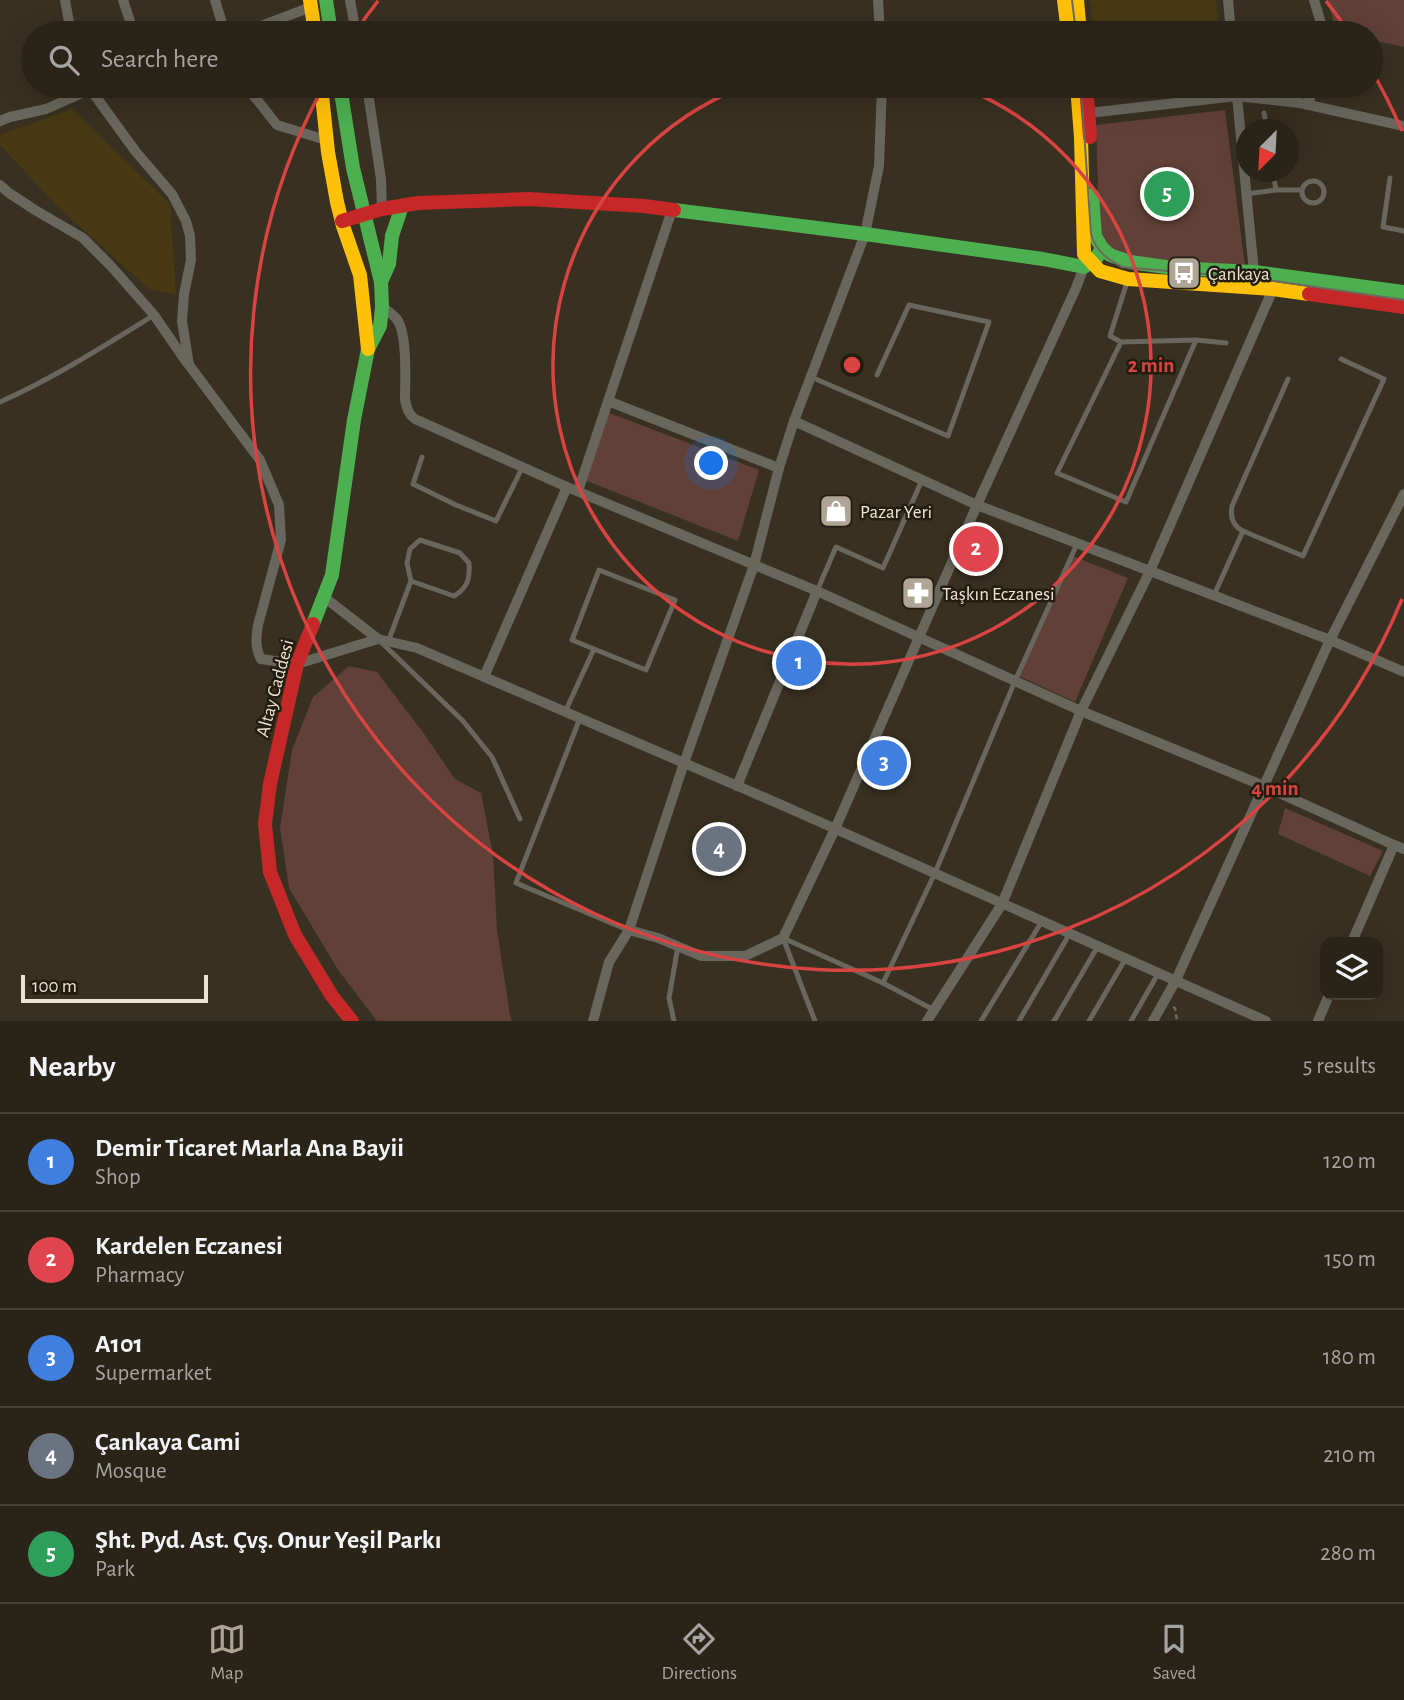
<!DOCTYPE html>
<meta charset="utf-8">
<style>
:root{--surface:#2a2418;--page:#363025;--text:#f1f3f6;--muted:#a5a4a2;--line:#464137;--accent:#aea594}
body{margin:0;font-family:"Alegreya Sans",sans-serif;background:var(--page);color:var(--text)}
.controls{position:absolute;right:21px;bottom:21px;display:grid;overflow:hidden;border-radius:14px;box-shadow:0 7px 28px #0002}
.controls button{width:63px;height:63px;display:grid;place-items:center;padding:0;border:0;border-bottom:2px solid var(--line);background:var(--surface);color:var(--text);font:35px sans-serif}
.compass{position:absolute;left:1236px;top:119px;width:63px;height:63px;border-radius:50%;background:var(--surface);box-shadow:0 7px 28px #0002;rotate:204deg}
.scale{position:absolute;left:21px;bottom:18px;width:187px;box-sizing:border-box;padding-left:7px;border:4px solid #ede4d3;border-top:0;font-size:19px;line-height:24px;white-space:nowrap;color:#ede4d3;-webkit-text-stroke:5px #231d10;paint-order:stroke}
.you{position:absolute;left:712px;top:464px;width:24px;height:24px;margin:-18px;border:5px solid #fff;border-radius:50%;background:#1a73e8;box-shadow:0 0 0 10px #1a73e833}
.badge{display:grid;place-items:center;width:46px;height:46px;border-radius:50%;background:var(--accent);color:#fff;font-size:23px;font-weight:700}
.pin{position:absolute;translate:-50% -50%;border:4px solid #fff;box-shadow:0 2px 7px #0006}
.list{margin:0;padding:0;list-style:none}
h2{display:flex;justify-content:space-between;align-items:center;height:91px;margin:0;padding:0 28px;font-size:30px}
h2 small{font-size:23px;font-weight:400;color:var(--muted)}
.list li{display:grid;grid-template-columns:46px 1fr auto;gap:21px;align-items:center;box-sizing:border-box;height:98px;padding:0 28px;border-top:2px solid var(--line)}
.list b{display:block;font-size:26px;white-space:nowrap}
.list p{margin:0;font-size:23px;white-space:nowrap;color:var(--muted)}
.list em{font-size:23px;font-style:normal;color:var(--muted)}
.icon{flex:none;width:38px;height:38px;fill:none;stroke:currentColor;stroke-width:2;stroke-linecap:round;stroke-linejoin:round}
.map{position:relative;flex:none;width:1404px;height:1021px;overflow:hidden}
.search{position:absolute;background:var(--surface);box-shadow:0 7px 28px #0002;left:21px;right:21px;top:21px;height:77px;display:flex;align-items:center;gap:18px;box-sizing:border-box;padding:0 24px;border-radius:38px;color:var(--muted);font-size:26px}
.sheet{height:581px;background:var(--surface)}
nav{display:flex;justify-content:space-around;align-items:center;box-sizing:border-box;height:98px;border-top:2px solid var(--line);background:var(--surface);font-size:19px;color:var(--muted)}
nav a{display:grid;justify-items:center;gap:4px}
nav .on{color:var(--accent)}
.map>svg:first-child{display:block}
.built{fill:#483814}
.green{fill:#604037}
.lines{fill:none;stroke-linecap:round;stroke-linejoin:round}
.path{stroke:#6e6a61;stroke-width:2.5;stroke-dasharray:5 3.5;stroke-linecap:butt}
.lane{stroke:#68665d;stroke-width:5}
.street{stroke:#68665d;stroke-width:10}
.fast{stroke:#4caf50;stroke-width:14}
.slow{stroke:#ffc107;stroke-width:14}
.jam{stroke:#c62828;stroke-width:14}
.tram{stroke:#6e685d;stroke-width:2}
.ring{fill:none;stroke:#d94442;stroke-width:3.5}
.labels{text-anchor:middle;stroke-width:5;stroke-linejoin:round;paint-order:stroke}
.poi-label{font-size:19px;fill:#ede4d3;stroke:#231d10;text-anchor:start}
.street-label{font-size:19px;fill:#ede4d3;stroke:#231d10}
.centre{fill:#d94442;stroke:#231d10;stroke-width:3.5}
.ring-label{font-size:21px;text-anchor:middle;font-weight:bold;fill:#d94442;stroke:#231d10;stroke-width:5;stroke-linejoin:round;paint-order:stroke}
</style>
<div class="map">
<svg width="1404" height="1021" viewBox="0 0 1404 1021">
<rect width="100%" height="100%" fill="#383020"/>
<g class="built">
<polygon points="1090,0 1216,0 1219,33 1094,33"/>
<polygon points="1101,86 1207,86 1102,96"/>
<polygon points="72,109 170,204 176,295 149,289 57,206 0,145 0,135"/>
</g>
<g class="green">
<polygon points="1327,0 1404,0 1404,47 1371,40 1371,33 1337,33"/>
<polygon points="1225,110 1245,267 1129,257 1106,246 1101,236 1099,219 1096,125"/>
<polygon points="607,412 759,470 738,541 582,479"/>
<polygon points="1070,555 1128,578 1075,702 1019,676"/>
<polygon points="349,666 377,672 422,731 455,779 481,793 493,854 497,930 510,1015 512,1021 377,1021 338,970 289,888 280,828 292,750 313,697"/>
<polygon points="1285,808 1383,851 1370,876 1278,834"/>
</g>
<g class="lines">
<polyline class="path" points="1173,1007 1175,1008 1177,1021"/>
<g class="lane">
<polyline points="1264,113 1267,130"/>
<polyline points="1273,172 1276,190"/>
<polyline points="1390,178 1383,227 1404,231"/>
<circle cx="1313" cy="192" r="11"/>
<polyline points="1246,194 1276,190 1301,190"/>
<polyline points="1127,282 1110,336 1121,342 1196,340 1226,343"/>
<polyline points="1121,342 1057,473 1126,502 1196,340"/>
<polyline points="811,377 948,436 989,322 909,305 877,375"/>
<path d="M1288,379L1232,506C1230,517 1233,526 1243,531L1303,556L1384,379L1341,359"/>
<path d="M0,402C54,378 104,346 154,315"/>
<polyline points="422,457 413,484 456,505 496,521 523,466"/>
<polyline points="817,591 836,547 883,568 922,480"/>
<polyline points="1214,595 1243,531"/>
<polyline points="381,642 463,721 492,757 520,819"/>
<path d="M388,642L411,581L454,596C468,588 470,578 469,563L460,553L420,540L410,549L407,563L411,581"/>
<polyline points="565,712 594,649 646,670 675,600 599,570 572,640 594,649"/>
<polyline points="580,718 516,883 628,930"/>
<polyline points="783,938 883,983 934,1010"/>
<polyline points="783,938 815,1021"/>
<polyline points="883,983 935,873 1015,681 1077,544"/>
<polyline points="674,1021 669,998 678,946"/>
<polyline points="981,1021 1042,921"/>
<polyline points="1019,1021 1070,933"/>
<polyline points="1054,1021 1098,946"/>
<polyline points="1089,1021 1126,958"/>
<polyline points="1131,1021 1159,972"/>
</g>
<g class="street">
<polyline points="65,0 71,33"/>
<polyline points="123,0 134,33"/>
<polyline points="215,0 225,33"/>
<polyline points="350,0 356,33"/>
<polyline points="878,0 880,33"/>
<polyline points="1228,0 1231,33"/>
<polyline points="1314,0 1324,33"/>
<polyline points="242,33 311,7"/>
<path d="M88,86L136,152L172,194L186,221L190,236L191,260L184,294L182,321L189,365L260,460L279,505L281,540L258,625C256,638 255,648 261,659L297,664L378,639"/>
<polyline points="246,86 277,125 326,140"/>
<polyline points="367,86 381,179 382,209"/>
<polyline points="1236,86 1254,272 1258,275"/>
<polyline points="1307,105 1315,86"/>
<polyline points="1089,113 1237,96 1300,103 1404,126"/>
<polyline points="0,121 10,117 46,109 98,86"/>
<polyline points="0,185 9,193 35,210 83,238 110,265 154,315 187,363"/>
<polyline points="1270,286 1273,289 1150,571 1330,640 1404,672"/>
<path d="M382,307C387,310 392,314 396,318C408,332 405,381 405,400C407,408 408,414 415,419L567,487L817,591L1081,711L1264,786L1394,845"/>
<polyline points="608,401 779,468"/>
<polyline points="794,421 865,234 879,166 882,86"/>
<polyline points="578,491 672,210"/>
<polyline points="324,597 378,639 417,648 784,806 1266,1021"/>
<polyline points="484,677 567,487"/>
<polyline points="737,786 817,591"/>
<polyline points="629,930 658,938 701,956 745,956 783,938 835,829 977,505 1076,288 1084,267"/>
<polyline points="1352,942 1394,845 1404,849"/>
<polyline points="593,1021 609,962 629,930 684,763 754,565 779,468 794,421 977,505 1150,571 1081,711 1002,904 927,1021"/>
<polyline points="1153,1021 1176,980 1330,640 1404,494"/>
<polyline points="1318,1021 1329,995"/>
</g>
<g class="fast">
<polyline points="326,0 331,33"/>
<polyline points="1092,195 1095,236 1102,248 1110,255 1130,262 1173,268 1254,272 1404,292"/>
<polyline points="674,210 865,234 1043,259 1084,267 1097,257 1102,248"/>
<polyline points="381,282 389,264 392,236 402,206"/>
<polyline points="313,624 332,575 354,420 368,349 380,326 382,307 381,282 353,168 340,86"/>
</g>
<g class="slow">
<polyline points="310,0 315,33"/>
<polyline points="1064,0 1068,33"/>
<polyline points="1077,0 1080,33"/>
<polyline points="321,86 328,152 337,202 343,226 360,275 368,349"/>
<polyline points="1077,86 1081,137 1084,254 1100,271 1128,279 1273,289 1309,294"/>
</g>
<g class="jam">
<polyline points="1086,86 1090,137"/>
<polyline points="342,221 382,209 418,203 528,199 644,206 674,210"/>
<polyline points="1309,294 1404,307"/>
<polyline points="313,624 297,664 270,784 265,824 270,872 295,935 332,996 352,1021"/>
</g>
<g class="tram">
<polyline points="1072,0 1076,33"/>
<path d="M1081,86L1091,234C1096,251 1107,259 1122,267L1262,279L1404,300"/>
</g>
</g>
<g class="ring">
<path d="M959 86A299 299 0 1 1 745 86"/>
<path d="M1402 599A598 598 0 1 1 322 89M356 31A598 598 0 0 1 378 1M1326 1A598 598 0 0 1 1348 31M1372 71A598 598 0 0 1 1402 131"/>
</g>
<defs>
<symbol id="bus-square" viewBox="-11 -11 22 22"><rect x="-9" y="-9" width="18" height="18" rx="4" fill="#aea594" stroke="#231d10"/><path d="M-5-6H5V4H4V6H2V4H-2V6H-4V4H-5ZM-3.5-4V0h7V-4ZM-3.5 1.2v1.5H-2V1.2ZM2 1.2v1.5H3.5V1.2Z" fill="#fff"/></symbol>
<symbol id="shop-square" viewBox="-11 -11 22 22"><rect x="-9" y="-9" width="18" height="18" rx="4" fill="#aea594" stroke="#231d10"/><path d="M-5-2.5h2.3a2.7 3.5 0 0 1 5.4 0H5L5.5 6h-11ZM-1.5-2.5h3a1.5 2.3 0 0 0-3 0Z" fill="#fff"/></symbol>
<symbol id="pharmacy-square" viewBox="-11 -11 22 22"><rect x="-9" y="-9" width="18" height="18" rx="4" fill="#aea594" stroke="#231d10"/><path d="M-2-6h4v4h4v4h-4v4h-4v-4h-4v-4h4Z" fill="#fff"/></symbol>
</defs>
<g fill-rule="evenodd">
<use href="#bus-square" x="1165" y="254" width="38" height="38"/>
<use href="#shop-square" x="817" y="492" width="38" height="38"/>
<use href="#pharmacy-square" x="899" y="574" width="38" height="38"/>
</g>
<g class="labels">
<g class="poi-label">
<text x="1208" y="280">Çankaya</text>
<text x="860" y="518">Pazar Yeri</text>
<text x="942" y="600">Taşkın Eczanesi</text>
</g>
<g class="street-label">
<text transform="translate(274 688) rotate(-75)" y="7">Altay Caddesi</text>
</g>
</g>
<circle cx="852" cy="365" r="10" class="centre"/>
<g class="ring-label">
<text x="1151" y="372">2 min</text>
<text x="1275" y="795">4 min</text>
</g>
</svg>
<div class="controls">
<button><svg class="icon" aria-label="layers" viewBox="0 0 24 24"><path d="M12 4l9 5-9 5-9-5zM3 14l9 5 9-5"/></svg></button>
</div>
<svg class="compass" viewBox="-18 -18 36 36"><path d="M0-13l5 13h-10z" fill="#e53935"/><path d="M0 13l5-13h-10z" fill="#a5a4a2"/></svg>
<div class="scale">100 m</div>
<div class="you"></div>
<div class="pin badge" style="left:799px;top:663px;background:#3f7fe0">1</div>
<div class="pin badge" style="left:976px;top:549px;background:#e0444e">2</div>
<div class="pin badge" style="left:884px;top:763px;background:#3f7fe0">3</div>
<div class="pin badge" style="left:719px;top:849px;background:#6b7280">4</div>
<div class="pin badge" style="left:1167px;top:194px;background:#2e9e5b">5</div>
<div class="search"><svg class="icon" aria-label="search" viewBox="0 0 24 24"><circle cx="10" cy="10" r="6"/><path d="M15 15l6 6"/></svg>Search here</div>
</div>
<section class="sheet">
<h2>Nearby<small>5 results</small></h2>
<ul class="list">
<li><span class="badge" style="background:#3f7fe0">1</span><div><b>Demir Ticaret Marla Ana Bayii</b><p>Shop</p></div><em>120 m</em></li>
<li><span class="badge" style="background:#e0444e">2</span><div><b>Kardelen Eczanesi</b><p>Pharmacy</p></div><em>150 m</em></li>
<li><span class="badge" style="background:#3f7fe0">3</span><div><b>A101</b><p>Supermarket</p></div><em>180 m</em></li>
<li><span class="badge" style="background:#6b7280">4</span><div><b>Çankaya Cami</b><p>Mosque</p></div><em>210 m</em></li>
<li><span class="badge" style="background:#2e9e5b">5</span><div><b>Şht. Pyd. Ast. Çvş. Onur Yeşil Parkı</b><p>Park</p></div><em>280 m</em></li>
</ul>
</section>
<nav>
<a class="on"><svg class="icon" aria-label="map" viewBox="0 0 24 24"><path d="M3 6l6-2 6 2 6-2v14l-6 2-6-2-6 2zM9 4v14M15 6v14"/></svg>Map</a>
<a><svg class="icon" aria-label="directions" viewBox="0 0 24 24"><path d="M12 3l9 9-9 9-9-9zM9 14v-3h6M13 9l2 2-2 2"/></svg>Directions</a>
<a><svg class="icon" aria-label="saved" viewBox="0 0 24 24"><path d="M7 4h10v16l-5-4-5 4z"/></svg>Saved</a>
</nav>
